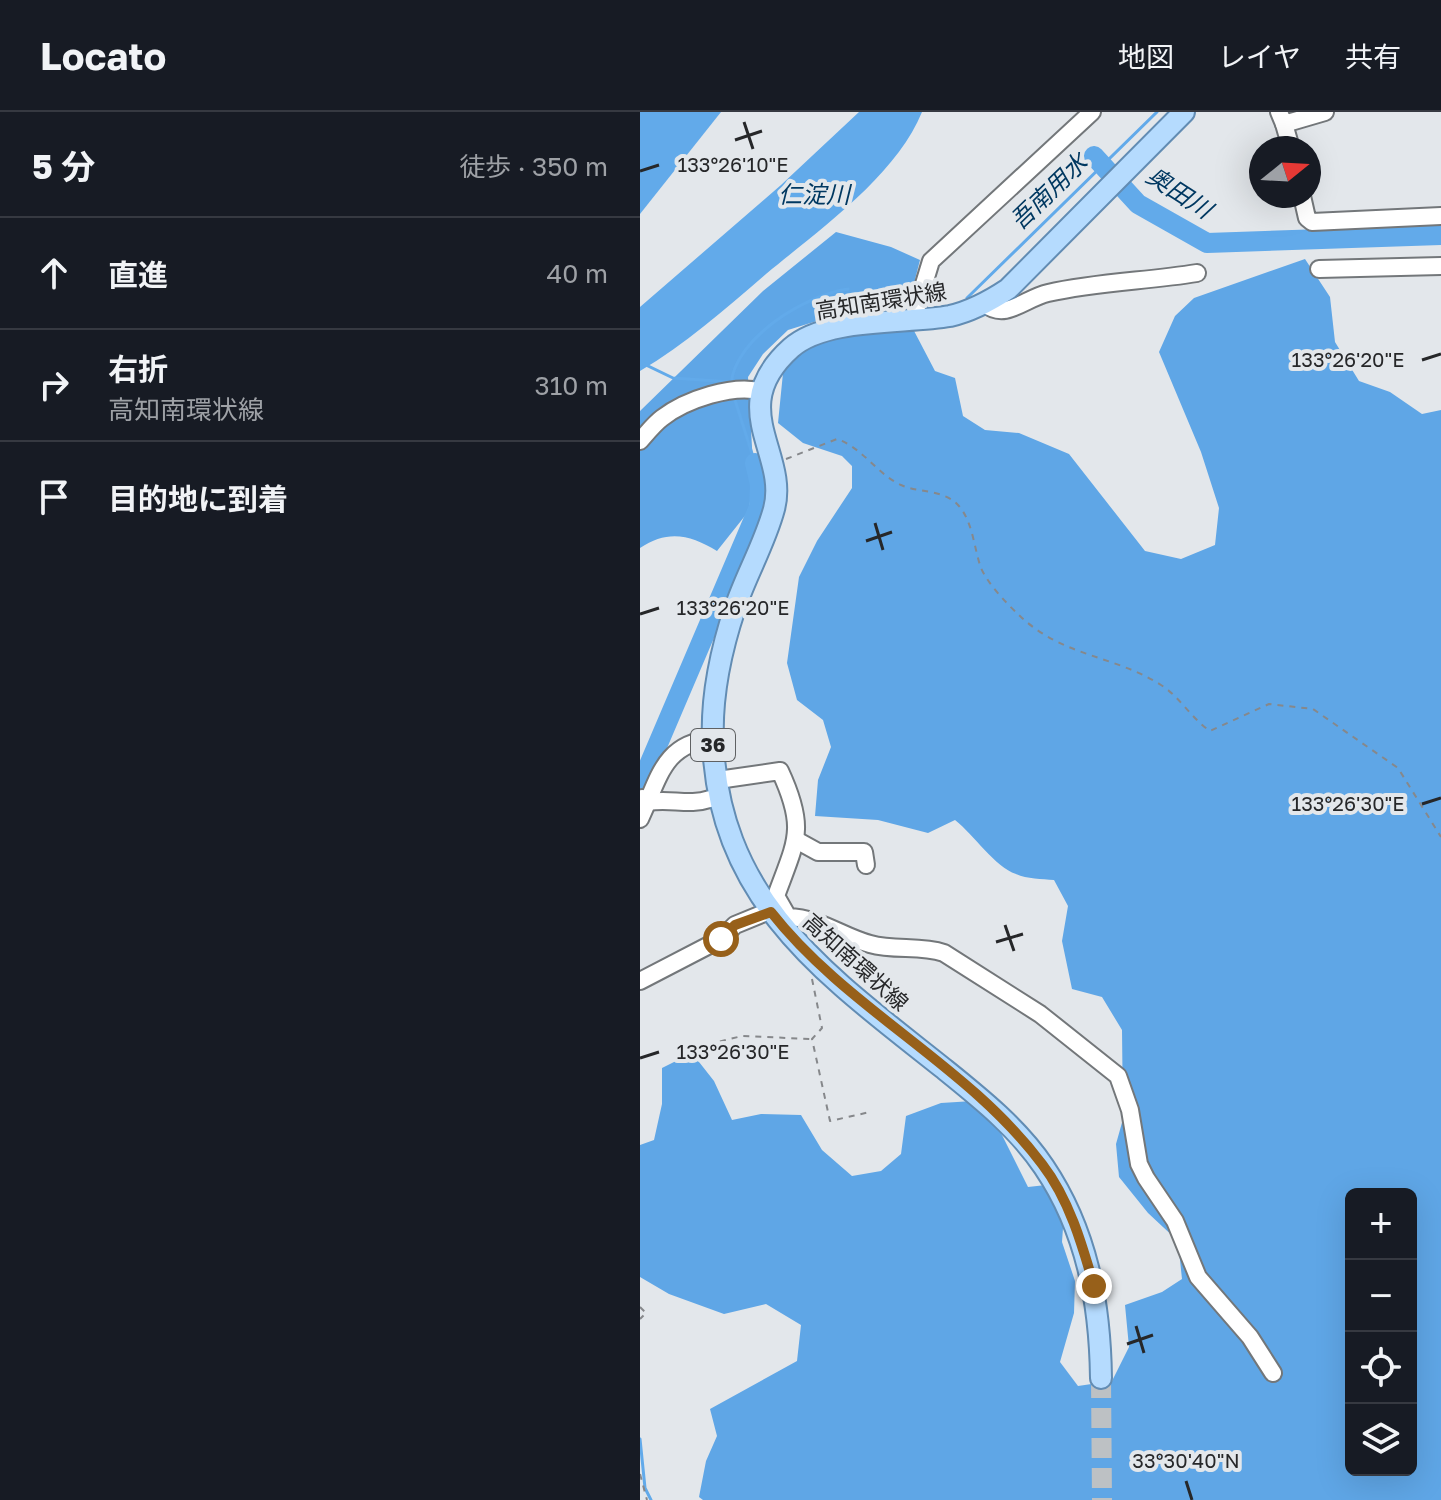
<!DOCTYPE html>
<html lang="ja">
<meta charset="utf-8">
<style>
:root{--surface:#171b24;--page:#242831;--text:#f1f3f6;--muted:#9ea1a6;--line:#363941}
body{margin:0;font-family:"Golos Text","Noto Sans JP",sans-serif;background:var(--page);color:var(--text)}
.controls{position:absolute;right:24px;bottom:24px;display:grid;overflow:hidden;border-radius:12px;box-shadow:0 8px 32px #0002}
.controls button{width:72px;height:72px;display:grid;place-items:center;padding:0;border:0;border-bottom:2px solid var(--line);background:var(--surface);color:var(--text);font:40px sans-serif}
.compass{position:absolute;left:609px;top:24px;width:72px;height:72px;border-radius:50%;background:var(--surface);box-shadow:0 8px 32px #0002;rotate:72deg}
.stop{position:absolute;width:24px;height:24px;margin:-18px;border:6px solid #97601a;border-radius:50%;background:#fff}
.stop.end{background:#97601a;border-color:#fff;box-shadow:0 2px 8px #0008}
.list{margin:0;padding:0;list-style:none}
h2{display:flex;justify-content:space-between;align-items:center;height:104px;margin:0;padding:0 32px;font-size:34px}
h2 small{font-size:26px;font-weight:400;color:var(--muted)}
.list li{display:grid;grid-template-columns:52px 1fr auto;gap:24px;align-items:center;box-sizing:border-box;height:112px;padding:0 32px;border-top:2px solid var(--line)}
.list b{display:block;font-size:30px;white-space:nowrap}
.list p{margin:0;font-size:26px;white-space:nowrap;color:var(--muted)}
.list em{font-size:26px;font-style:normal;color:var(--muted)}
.icon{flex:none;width:44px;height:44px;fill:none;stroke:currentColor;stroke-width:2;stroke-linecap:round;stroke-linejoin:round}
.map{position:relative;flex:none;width:801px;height:1388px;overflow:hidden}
header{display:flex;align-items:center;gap:48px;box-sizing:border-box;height:112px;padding:0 40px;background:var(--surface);border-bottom:2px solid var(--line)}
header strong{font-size:38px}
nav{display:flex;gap:44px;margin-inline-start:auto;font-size:28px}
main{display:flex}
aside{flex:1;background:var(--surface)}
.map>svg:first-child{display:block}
.forest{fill:#5fa6e6;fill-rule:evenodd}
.water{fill:#62aaea}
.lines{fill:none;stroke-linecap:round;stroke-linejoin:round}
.stream{stroke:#62aaea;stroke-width:3}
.river{stroke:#62aaea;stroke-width:20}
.major-tunnel{stroke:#bdc1c4;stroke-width:20;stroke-dasharray:20 10;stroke-linecap:butt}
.minor-casing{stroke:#73777a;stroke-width:20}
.major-casing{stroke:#628cb3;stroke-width:24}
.path{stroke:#86888b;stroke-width:2;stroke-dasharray:6 6;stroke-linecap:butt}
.minor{stroke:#fff;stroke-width:16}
.major{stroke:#b5dbfe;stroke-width:20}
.route{stroke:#97601a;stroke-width:10}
.ticks{fill:none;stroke:#262729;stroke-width:3}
.labels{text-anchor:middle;stroke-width:8;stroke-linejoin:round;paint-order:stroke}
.shield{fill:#e3e7eb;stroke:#5f6163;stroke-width:2}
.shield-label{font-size:20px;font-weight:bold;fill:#262729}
.street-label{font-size:22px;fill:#262729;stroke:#e3e7eb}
.water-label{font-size:24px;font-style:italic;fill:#003861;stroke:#e3e7eb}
.ticks-label{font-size:20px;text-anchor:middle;fill:#262729;stroke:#e3e7eb;stroke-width:8;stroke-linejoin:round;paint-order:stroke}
</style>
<header>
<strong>Locato</strong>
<nav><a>地図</a><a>レイヤ</a><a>共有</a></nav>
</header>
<main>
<aside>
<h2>5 分<small>徒歩 · 350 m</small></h2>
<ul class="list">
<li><svg class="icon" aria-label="ahead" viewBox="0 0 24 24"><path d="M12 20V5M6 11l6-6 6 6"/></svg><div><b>直進</b></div><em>40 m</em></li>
<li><svg class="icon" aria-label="right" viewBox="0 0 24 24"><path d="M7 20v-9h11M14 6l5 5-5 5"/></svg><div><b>右折</b><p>高知南環状線</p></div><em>310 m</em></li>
<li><svg class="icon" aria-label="arrive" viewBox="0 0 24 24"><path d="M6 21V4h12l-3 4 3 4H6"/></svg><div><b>目的地に到着</b></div></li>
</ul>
</aside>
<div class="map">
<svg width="801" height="1388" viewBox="0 0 801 1388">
<rect width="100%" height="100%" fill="#e3e7eb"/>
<g class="forest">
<path d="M196,120L251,135L280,148L271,183L248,196L180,208L148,218L123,242L108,265L114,370L108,400L77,439C51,423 28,417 0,436V299L123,179Z"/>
<path d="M665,147L690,185L695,230L719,269L750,280L782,302L801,298V1388H63L59,1385L66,1349L77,1324L70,1297L157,1249L161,1213L126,1192L84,1202L29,1182L0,1165V1033L14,1028L22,992V956L52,941L74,969L92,1008L121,1002L161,1003L182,1038L212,1064L241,1059L261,1042L266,1004L301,991L333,989L361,1021L388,1075L406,1073L424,1102L422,1130L435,1169L434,1201L420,1250L438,1274L472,1269L489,1235L485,1193L522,1180L542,1167L538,1129L508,1101L479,1065L476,1032L483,1007L482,918L462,885L432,877L422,829L428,794L414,768C402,767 387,767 376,762C355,755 334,723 315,708L288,721L238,708L175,704L178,668L191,635L183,608L157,588L147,551L159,465L177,429L212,376V354L202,344L163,331L138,311L144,251C184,222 224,219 272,215L295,259L315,266L323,304L345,318L379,321L429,342L505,439L541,447L575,433L579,396L561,340L519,240L535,204L554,186ZM711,1082H771V1358H711Z"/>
</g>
<g class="water">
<polygon points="0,0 81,0 0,102"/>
<path d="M219,0H282C256,64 179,118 126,162C85,197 46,232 0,259V195L141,73Z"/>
</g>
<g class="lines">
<g class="stream">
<polyline points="327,186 517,0"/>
<polyline points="0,250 33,266 91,270"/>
<path d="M91,272C95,226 165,183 208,177"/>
<polyline points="94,285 115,351"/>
<polyline points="0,1327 5,1376 11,1388"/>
</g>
<g class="river">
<polyline points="454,44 498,92 567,131 801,123"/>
<polyline points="0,674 119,395 120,373 115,351"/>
</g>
<polyline class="major-tunnel" points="461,1266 462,1388"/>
<defs>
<g id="minor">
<polyline points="639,0 644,12 685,0"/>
<polyline points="644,12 651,36"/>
<polyline points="662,84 667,106 672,110 801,104"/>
<polyline points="679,157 801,154"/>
<path d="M345,192C366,209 385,186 408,181C456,170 508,169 557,161"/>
<polyline points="273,208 291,149 452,0"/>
<path d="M0,329C7,321 14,312 22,306C45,288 94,271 123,280"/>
<path d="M78,668L140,659C167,717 156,729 136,784L148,805C180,806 201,824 230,832C255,839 280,833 304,841L400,902L478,964L490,998L499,1052L506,1066L535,1109L558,1165L610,1225L633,1261"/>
<path d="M2,686L8,690C30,686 49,694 70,687"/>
<path d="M0,707C19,667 23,631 73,627"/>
<polyline points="158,729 178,740 224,740 226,753"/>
<polyline points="0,869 81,827 95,813 139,795"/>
</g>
<path id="major" d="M461,1266C460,1191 447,1119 404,1055C378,1016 339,985 303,956C189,865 79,791 73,630C71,586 81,538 95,496C106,463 125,431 134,397C149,341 84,296 151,236C186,205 265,212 310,204C332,199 350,189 368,177L544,0"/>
</defs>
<use href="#minor" class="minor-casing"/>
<use href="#major" class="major-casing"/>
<g class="path">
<path d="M146,347L197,327C223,336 237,362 261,373C278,381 303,377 318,393C333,409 334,437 341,456C348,472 367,492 380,504C423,545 474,543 521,573C540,585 551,606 570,619L629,592L673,597L758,656L801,725"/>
<polyline points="172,867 182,916 172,927 190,1009 230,1000"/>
<polyline points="45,938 102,924 171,927"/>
<polyline points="0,1195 6,1201 0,1207"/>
<polyline points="0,1362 7,1388"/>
</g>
<use href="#minor" class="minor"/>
<use href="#major" class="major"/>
</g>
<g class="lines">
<path class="route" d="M81,827L95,813L131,800C208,898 327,952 402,1052C429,1087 442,1132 454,1174"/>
</g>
<path class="ticks" d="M104,10L113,37M95,28L122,19M0,59L19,53M782,248L801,242M235,411L243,438M226,429L252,420M0,502L19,496M782,692L801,686M365,813L374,839M356,830L383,822M0,946L19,940M496,1214L504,1241M487,1232L513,1223M546,1369L552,1388"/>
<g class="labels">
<rect class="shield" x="51" y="617" width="44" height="32" rx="6"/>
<g class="shield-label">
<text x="73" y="640">36</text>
</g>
<g class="street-label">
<text transform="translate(241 189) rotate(-9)" y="8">高知南環状線</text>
<text transform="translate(216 850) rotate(42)" y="8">高知南環状線</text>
</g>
<g class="water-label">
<text transform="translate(409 80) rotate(-44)" y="8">吾南用水</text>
<text transform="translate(539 81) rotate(33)" y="8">奥田川</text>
<text x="174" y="91">仁淀川</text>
</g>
</g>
<g class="ticks-label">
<text x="93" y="60">133°26'10"E</text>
<text x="708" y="255">133°26'20"E</text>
<text x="93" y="503">133°26'20"E</text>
<text x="708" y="699">133°26'30"E</text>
<text x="93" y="947">133°26'30"E</text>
<text x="546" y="1356">33°30'40"N</text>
</g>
</svg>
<div class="controls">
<button>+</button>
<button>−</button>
<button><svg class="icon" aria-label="locate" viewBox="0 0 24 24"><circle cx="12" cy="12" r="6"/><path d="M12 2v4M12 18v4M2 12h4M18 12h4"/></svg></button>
<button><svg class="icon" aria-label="layers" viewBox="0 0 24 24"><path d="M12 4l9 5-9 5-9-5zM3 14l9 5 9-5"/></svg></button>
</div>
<svg class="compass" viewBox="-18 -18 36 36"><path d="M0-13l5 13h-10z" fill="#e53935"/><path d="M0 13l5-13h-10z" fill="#9ea1a6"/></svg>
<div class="stop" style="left:81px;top:827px"></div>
<div class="stop end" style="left:454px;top:1174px"></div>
</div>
</main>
